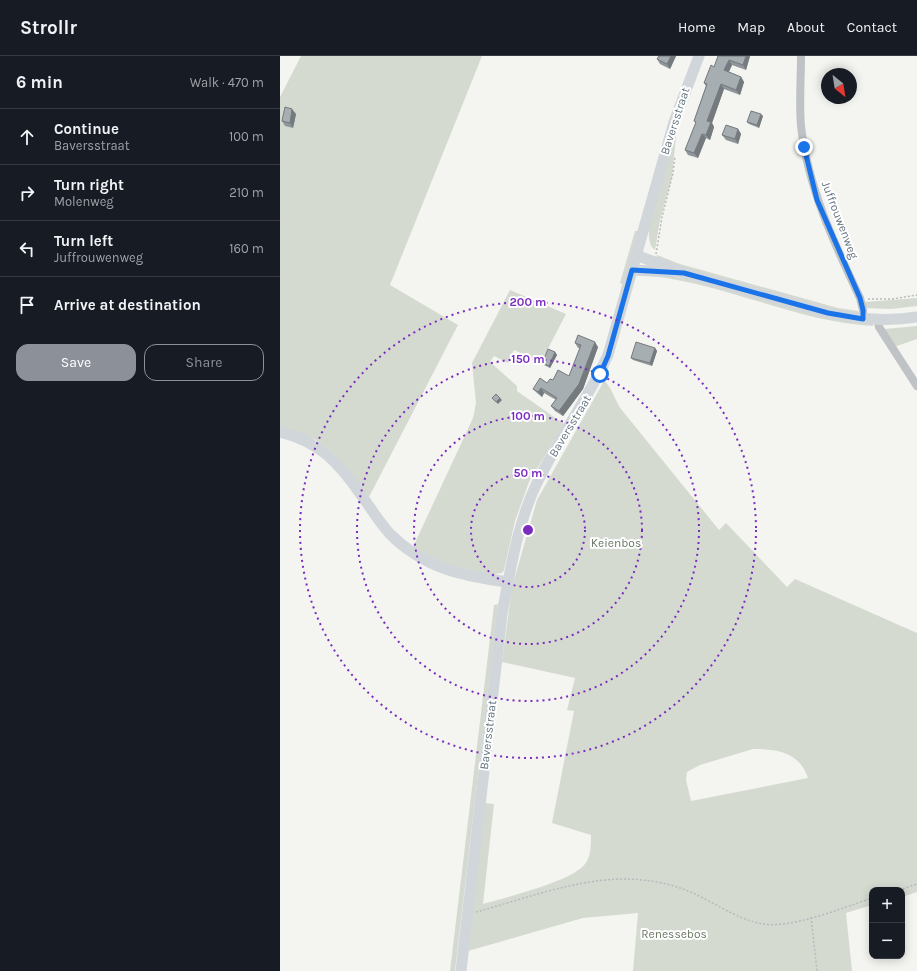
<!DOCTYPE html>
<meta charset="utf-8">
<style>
:root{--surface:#171b24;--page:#242831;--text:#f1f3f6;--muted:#9ea1a6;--line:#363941;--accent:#8c9099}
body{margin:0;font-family:Karla,sans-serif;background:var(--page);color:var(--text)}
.controls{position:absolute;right:12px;bottom:12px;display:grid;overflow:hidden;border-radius:8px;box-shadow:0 2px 10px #0003}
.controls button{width:36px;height:36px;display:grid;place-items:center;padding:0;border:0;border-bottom:1px solid var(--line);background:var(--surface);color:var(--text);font:20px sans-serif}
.compass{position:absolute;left:541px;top:12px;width:36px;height:36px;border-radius:50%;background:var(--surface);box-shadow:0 2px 10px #0003;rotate:150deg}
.stop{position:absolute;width:12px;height:12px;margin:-9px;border:3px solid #1a73e8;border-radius:50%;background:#fff}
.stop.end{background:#1a73e8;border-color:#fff;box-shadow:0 1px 4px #0008}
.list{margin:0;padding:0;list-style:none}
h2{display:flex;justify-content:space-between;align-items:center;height:52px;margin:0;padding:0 16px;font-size:17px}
h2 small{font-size:13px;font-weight:400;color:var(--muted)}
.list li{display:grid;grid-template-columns:26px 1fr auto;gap:12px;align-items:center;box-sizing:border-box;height:56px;padding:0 16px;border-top:1px solid var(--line)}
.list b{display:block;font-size:15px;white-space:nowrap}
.list p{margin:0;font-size:13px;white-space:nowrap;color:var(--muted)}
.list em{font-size:13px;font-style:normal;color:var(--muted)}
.actions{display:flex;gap:8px;padding:12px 16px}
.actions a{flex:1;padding:9px 0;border:1px solid var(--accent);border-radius:12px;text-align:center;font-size:14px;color:var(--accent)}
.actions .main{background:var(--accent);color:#fff}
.icon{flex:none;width:22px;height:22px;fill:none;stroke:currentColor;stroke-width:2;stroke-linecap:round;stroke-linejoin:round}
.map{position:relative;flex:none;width:637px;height:915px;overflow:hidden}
header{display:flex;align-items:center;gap:24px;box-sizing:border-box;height:56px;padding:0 20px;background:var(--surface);border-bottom:1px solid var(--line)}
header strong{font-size:19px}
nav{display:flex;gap:22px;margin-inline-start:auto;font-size:14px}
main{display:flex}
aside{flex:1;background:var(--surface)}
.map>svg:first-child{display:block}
.green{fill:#d5dad1;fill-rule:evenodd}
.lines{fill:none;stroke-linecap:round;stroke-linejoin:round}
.path{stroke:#b7babc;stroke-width:1.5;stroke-dasharray:2 2;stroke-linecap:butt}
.street{stroke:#bfc3c6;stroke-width:8}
.secondary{stroke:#d1d6da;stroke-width:11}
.wall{fill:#8f9699}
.shaded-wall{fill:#747a7d}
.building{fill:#a6aeb2;stroke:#747a7d}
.route{stroke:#1a73e8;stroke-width:5}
.ring{fill:none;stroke:#7b2cbf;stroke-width:2;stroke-dasharray:2 4}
.labels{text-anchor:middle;stroke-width:4;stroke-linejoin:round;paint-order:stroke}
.street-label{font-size:12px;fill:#647580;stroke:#fff}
.park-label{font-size:12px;fill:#687763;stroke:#fff}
.centre{fill:#7b2cbf;stroke:#fff;stroke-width:2}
.ring-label{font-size:12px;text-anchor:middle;font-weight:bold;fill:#7b2cbf;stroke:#fff;stroke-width:4;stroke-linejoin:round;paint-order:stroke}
</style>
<header>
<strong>Strollr</strong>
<nav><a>Home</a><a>Map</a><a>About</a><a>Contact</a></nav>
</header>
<main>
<aside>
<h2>6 min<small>Walk · 470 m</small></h2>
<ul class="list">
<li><svg class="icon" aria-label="ahead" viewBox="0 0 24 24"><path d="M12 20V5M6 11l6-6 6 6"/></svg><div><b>Continue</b><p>Baversstraat</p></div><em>100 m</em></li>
<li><svg class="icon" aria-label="right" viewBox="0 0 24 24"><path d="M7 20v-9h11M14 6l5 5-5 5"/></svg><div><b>Turn right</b><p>Molenweg</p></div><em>210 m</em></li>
<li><svg class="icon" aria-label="left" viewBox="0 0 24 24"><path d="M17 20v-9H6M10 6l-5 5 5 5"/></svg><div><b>Turn left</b><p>Juffrouwenweg</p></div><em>160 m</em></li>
<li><svg class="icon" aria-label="arrive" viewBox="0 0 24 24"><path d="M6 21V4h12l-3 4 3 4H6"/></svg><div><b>Arrive at destination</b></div></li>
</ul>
<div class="actions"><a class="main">Save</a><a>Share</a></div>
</aside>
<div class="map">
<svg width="637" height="915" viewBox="0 0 637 915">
<rect width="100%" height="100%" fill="#f4f4f0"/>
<g class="green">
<polygon points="21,0 202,0 110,229 178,269 89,441 54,398 36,384 0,371 0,41"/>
<path d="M394,81H396L392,121L380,164L375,194C369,190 369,182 369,175H367Z"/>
<polygon points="355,175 358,175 344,229 340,227"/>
<polygon points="377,199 400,208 558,252 578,255 578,258 555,254 407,213 376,202"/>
<path d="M389,219L592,267L593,270C517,266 447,228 371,220Z"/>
<path d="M230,234L286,258L261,306L234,294L228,307L214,300L210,306L237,330V335L284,368L249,426L235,465L224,514L222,517C192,523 159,506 133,491L193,362L196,347L192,307Z"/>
<polygon points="637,242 637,250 611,253 585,252 585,246"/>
<polygon points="637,270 637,283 614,291 605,273"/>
<path d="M324,325C331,329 335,345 341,353L439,474L446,467L507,531L515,523L637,577V836L622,841V834H592V849L566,857L572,915H353L358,857L303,862L188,895L205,747L214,748L203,848C226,841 291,826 305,808C311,801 311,788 311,779L272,767L294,655L287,654L295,622L222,606L232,531L257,444ZM473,693C498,693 519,696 528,722L411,745L406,724L407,716L420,709Z"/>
<polygon points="218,548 175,915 170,915 214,549"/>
</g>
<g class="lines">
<g class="path">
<polyline points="376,198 382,161 393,117 395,100"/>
<polyline points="588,243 612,243 637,239"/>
<polyline points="619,834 637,828"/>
<path d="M196,856C248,842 308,818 362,824C374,825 389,828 400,832C427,841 450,860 478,867C507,875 562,852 592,842"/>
<polyline points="531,861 537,915"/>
</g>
<g class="street">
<path d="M521,0C521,23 519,47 521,70C528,132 554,187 580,242L583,254V263"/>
<polyline points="597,263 599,271 637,330"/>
</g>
<g class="secondary">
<path d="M356,199L404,217L548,257C577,263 607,266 637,261"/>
<polyline points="352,214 394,216"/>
<path d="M0,376C39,385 59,407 81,439C91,452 99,466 110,478C144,512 182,520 228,526"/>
<path d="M181,915L222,558C230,516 237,469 256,429C277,385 307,345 328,299L394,66L419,0"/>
</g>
</g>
<g class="wall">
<polygon points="379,0 396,0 390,13 380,8 377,3"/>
<polygon points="438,0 470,0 466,14 452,9 449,16 461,21 464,26 460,39 444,33 432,67 434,71 430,84 426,82 418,102 408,99 405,94 416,67 414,65 426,30 424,27 434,11"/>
<polygon points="16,58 13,72 5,70 2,65"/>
<polygon points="483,60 479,72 469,68 467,66"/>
<polygon points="458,73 461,78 458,88 446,84 442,79"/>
<polygon points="295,287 318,291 303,333 283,360 275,355 271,350 276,344 264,337 262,341 257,337 253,333 267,327 273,324 289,320 300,292 298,292"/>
<polygon points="375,292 377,295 372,310 353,304 351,302"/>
<polygon points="275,296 277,299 270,312 264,309 262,307"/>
</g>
<g class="shaded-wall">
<polygon points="391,0 396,0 390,13 387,8"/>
<polygon points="466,0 470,0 466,14 463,9"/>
<polygon points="449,4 452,9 447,19 444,14"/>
<polygon points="461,21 464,26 460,39 456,34"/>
<polygon points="441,28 444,33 432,67 434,71 430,84 426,79 427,65"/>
<polygon points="12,53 16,58 13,72 10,67"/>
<polygon points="481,58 483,60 479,72 477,69"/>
<polygon points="458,73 461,78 458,88 455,83"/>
<polygon points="422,78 426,82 418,102 414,97"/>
<polygon points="315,286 318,291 303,333 283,360 279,355"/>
<polygon points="375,292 377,295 372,310 370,307"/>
<polygon points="275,296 277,299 270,312 269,310"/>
<polygon points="261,332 264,337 262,341 258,336"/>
<polygon points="220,342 222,344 218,348 216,346"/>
</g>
<g class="building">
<polygon points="379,0 391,0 387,8 377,3"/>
<polygon points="438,0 466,0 463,9 449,4 444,14 461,21 456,34 441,28 427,65 431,66 426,79 422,78 414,97 405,94 416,66 414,65 427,28 424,27 431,9 434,11"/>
<polygon points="5,51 12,53 10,67 2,65"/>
<polygon points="471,55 481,58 477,69 467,66"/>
<polygon points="446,69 458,73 455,83 442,79"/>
<polygon points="298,279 315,286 299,328 279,355 271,350 277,342 261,332 258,336 253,333 260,322 267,327 270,323 273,324 278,314 289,320 301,289 295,287"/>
<polygon points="356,286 375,292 370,307 351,302"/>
<polygon points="268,293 275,296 269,310 262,307"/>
<polygon points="216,338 220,342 216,346 212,342"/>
</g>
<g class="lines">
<polyline class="route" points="320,318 328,300 352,214 404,217 548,257 583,263 583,254 580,242 537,144 524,91"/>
</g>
<g class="ring">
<circle cx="248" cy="474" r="57"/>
<circle cx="248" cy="474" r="114"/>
<circle cx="248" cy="474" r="171"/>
<circle cx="248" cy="474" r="228"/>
</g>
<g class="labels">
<g class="street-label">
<text transform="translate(395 65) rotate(-72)" y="4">Baversstraat</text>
<text transform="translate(560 164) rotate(69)" y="4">Juffrouwenweg</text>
<text transform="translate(290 370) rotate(-59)" y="4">Baversstraat</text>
<text transform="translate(208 679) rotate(-83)" y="4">Baversstraat</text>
</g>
<g class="park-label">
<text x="336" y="491">Keienbos</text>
<text x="394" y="882">Renessebos</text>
</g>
</g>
<circle cx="248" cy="474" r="6" class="centre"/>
<g class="ring-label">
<text x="248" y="250">200 m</text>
<text x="248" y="307">150 m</text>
<text x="248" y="364">100 m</text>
<text x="248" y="421">50 m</text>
</g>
</svg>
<div class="controls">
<button>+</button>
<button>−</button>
</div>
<svg class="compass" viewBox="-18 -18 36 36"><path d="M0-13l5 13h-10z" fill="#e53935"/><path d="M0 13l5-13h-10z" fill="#9ea1a6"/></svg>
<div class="stop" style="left:320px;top:318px"></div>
<div class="stop end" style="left:524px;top:91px"></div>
</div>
</main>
